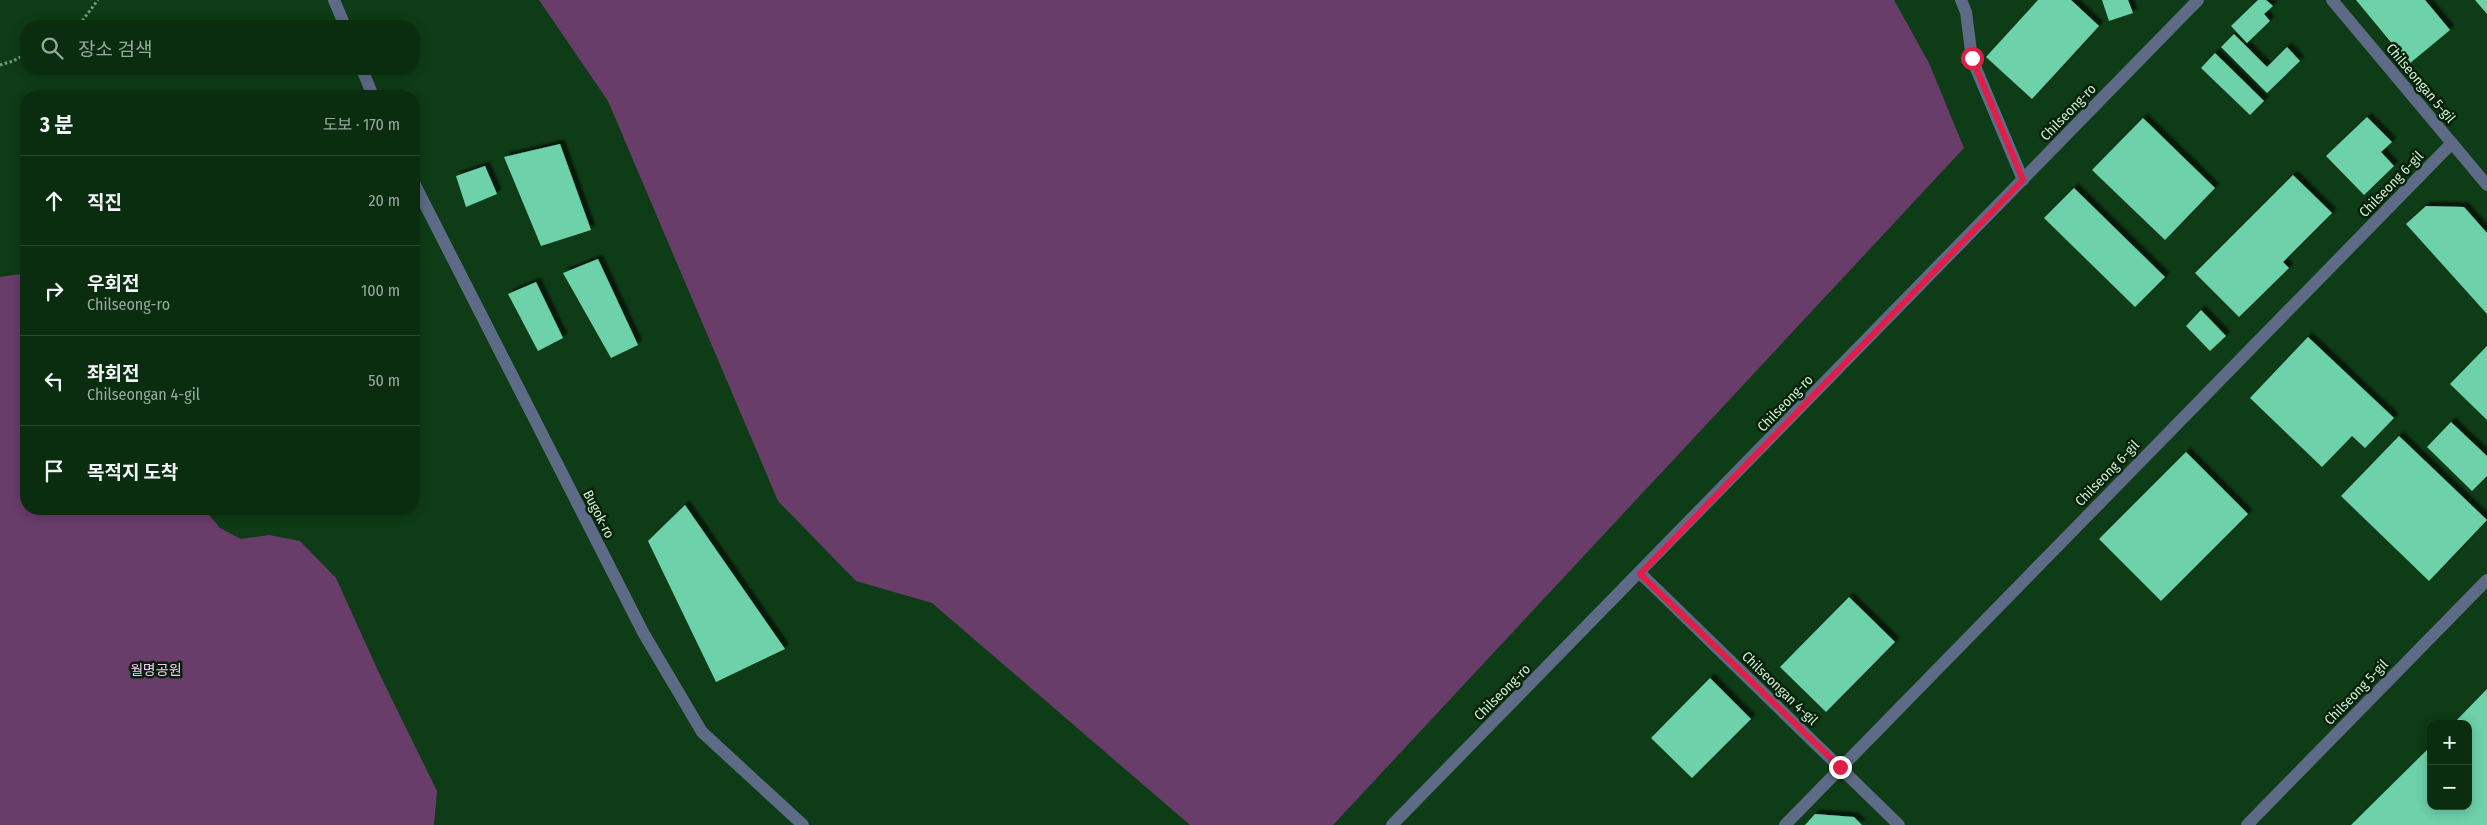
<!DOCTYPE html>
<html lang="ko">
<meta charset="utf-8">
<style>
:root{--surface:#0a2d10;--page:#18391e;--text:#f1f3f6;--muted:#99a89f;--line:#2a4930}
body{margin:0;font-family:"Fira Sans Condensed","Noto Sans KR",sans-serif;background:var(--page);color:var(--text)}
.controls{position:absolute;right:15px;bottom:15px;display:grid;overflow:hidden;border-radius:10px;box-shadow:0 2px 12px #0003}
.controls button{width:45px;height:45px;display:grid;place-items:center;padding:0;border:0;border-bottom:1px solid var(--line);background:var(--surface);color:var(--text);font:25px sans-serif}
.stop{position:absolute;width:15px;height:15px;margin:-11px;border:4px solid #e11d48;border-radius:50%;background:#fff}
.stop.end{background:#e11d48;border-color:#fff;box-shadow:0 1px 5px #0008}
.list{margin:0;padding:0;list-style:none}
h2{display:flex;justify-content:space-between;align-items:center;height:65px;margin:0;padding:0 20px;font-size:21px}
h2 small{font-size:16px;font-weight:400;color:var(--muted)}
.list li{display:grid;grid-template-columns:32px 1fr auto;gap:15px;align-items:center;box-sizing:border-box;height:90px;padding:0 20px;border-top:1px solid var(--line)}
.list b{display:block;font-size:19px;white-space:nowrap}
.list p{margin:0;font-size:16px;white-space:nowrap;color:var(--muted)}
.list em{font-size:16px;font-style:normal;color:var(--muted)}
.icon{flex:none;width:28px;height:28px;fill:none;stroke:currentColor;stroke-width:2;stroke-linecap:round;stroke-linejoin:round}
.map{position:relative;flex:none;width:2487px;height:825px;overflow:hidden}
.search{position:absolute;background:var(--surface);box-shadow:0 2px 12px #0003;left:20px;top:20px;width:400px;height:55px;display:flex;align-items:center;gap:12px;box-sizing:border-box;padding:0 18px;border-radius:20px;color:var(--muted);font-size:19px}
.panel{position:absolute;background:var(--surface);box-shadow:0 2px 12px #0003;left:20px;top:90px;width:400px;height:425px;border-radius:20px}
.map>svg:first-child{display:block}
.green{fill:#693d6a}
.building{fill:#6dd1aa;filter:url(#shadow)}
.lines{fill:none;stroke-linecap:round;stroke-linejoin:round}
.path{stroke:#769b7a;stroke-width:3;stroke-dasharray:2.5 2.5;stroke-linecap:butt}
.minor{stroke:#5e6b86;stroke-width:12}
.route{stroke:#e11d48;stroke-width:6}
.labels{text-anchor:middle;stroke-width:5;stroke-linejoin:round;paint-order:stroke}
.street-label{font-size:14px;fill:#d0eed1;stroke:#07200a}
.park-label{font-size:14px;fill:#f7c6f7;stroke:#07200a}
</style>
<div class="map">
<svg width="2487" height="825" viewBox="0 0 2487 825">
<defs>
<filter id="shadow"><feDropShadow dx="4.5" dy="-4.5" stdDeviation="1" flood-color="#0009"/></filter>
</defs>
<rect width="100%" height="100%" fill="#0e3c16"/>
<g class="green">
<polygon points="539,0 1894,0 1929,63 1964,148 1333,825 1190,825 932,603 856,581 778,501 608,101"/>
<polygon points="21,274 26,278 26,509 204,509 220,528 241,539 269,535 300,541 336,578 379,673 437,791 434,825 0,825 0,277"/>
</g>
<g class="building">
<polygon points="2038,0 2071,0 2099,26 2032,99 1986,57"/>
<polygon points="2102,0 2128,0 2133,13 2109,21"/>
<polygon points="2258,0 2266,0 2273,6 2264,14 2270,21 2247,43 2231,26"/>
<polygon points="2356,0 2425,0 2450,30 2409,64"/>
<polygon points="2475,0 2487,0 2487,14"/>
<polygon points="2234,34 2267,67 2287,47 2300,61 2267,93 2221,47"/>
<polygon points="2215,53 2264,101 2250,115 2201,68"/>
<polygon points="2367,117 2392,142 2381,152 2394,166 2364,195 2326,156"/>
<polygon points="2143,118 2215,188 2165,240 2092,170"/>
<polygon points="560,144 591,230 541,246 504,157"/>
<polygon points="485,166 497,194 466,207 456,176"/>
<polygon points="2293,175 2332,213 2283,262 2289,268 2239,317 2195,273"/>
<polygon points="2074,188 2165,277 2135,307 2044,218"/>
<polygon points="2426,206 2464,207 2487,233 2487,314 2406,224"/>
<polygon points="598,259 638,345 611,358 563,273"/>
<polygon points="536,282 563,338 538,351 508,294"/>
<polygon points="2201,310 2226,336 2210,351 2186,326"/>
<polygon points="2308,337 2394,418 2365,448 2352,436 2322,467 2250,398"/>
<polygon points="2487,346 2487,420 2450,384"/>
<polygon points="2451,422 2487,456 2487,476 2472,491 2427,447"/>
<polygon points="2399,436 2487,520 2429,581 2341,496"/>
<polygon points="2186,452 2248,514 2161,601 2099,539"/>
<polygon points="685,505 785,649 716,682 648,541"/>
<polygon points="1849,597 1895,642 1826,712 1780,667"/>
<polygon points="1710,678 1751,719 1692,778 1651,738"/>
<polygon points="2487,689 2487,825 2351,825 2431,746 2431,806 2468,806 2468,724 2453,724"/>
<polygon points="1815,814 1854,817 1862,825 1805,825"/>
</g>
<g class="lines">
<g class="path">
<polyline points="74,26 82,21 98,0"/>
<polyline points="0,65 13,61 26,54"/>
</g>
<g class="minor">
<polyline points="334,0 345,26"/>
<polyline points="1961,0 1966,12 1972,59 2023,180"/>
<polyline points="2332,0 2487,185"/>
<polyline points="362,69 373,96"/>
<polyline points="414,183 644,634 702,732 803,825"/>
<polyline points="1640,573 1899,825"/>
<polyline points="1392,825 2198,0"/>
<polyline points="1785,825 2452,143"/>
<polyline points="2247,825 2487,580"/>
</g>
</g>
<g class="lines">
<polyline class="route" points="1840,767 1640,574 2023,180 1972,58"/>
</g>
<g class="labels">
<g class="street-label">
<text transform="translate(2421 83) rotate(50)" y="5">Chilseongan 5-gil</text>
<text transform="translate(2068 112) rotate(-46)" y="5">Chilseong-ro</text>
<text transform="translate(2391 184) rotate(-46)" y="5">Chilseong 6-gil</text>
<text transform="translate(1785 403) rotate(-46)" y="5">Chilseong-ro</text>
<text transform="translate(2107 473) rotate(-46)" y="5">Chilseong 6-gil</text>
<text transform="translate(599 514) rotate(63)" y="5">Bugok-ro</text>
<text transform="translate(1780 688) rotate(44)" y="5">Chilseongan 4-gil</text>
<text transform="translate(1502 692) rotate(-45)" y="5">Chilseong-ro</text>
<text transform="translate(2356 692) rotate(-46)" y="5">Chilseong 5-gil</text>
</g>
<g class="park-label">
<text x="156" y="675">월명공원</text>
</g>
</g>
</svg>
<div class="controls">
<button>+</button>
<button>−</button>
</div>
<div class="stop" style="left:1972px;top:58px"></div>
<div class="stop end" style="left:1840px;top:767px"></div>
<div class="search"><svg class="icon" aria-label="search" viewBox="0 0 24 24"><circle cx="10" cy="10" r="6"/><path d="M15 15l6 6"/></svg>장소 검색</div>
<section class="panel">
<h2>3 분<small>도보 · 170 m</small></h2>
<ul class="list">
<li><svg class="icon" aria-label="ahead" viewBox="0 0 24 24"><path d="M12 20V5M6 11l6-6 6 6"/></svg><div><b>직진</b></div><em>20 m</em></li>
<li><svg class="icon" aria-label="right" viewBox="0 0 24 24"><path d="M7 20v-9h11M14 6l5 5-5 5"/></svg><div><b>우회전</b><p>Chilseong-ro</p></div><em>100 m</em></li>
<li><svg class="icon" aria-label="left" viewBox="0 0 24 24"><path d="M17 20v-9H6M10 6l-5 5 5 5"/></svg><div><b>좌회전</b><p>Chilseongan 4-gil</p></div><em>50 m</em></li>
<li><svg class="icon" aria-label="arrive" viewBox="0 0 24 24"><path d="M6 21V4h12l-3 4 3 4H6"/></svg><div><b>목적지 도착</b></div></li>
</ul>
</section>
</div>
